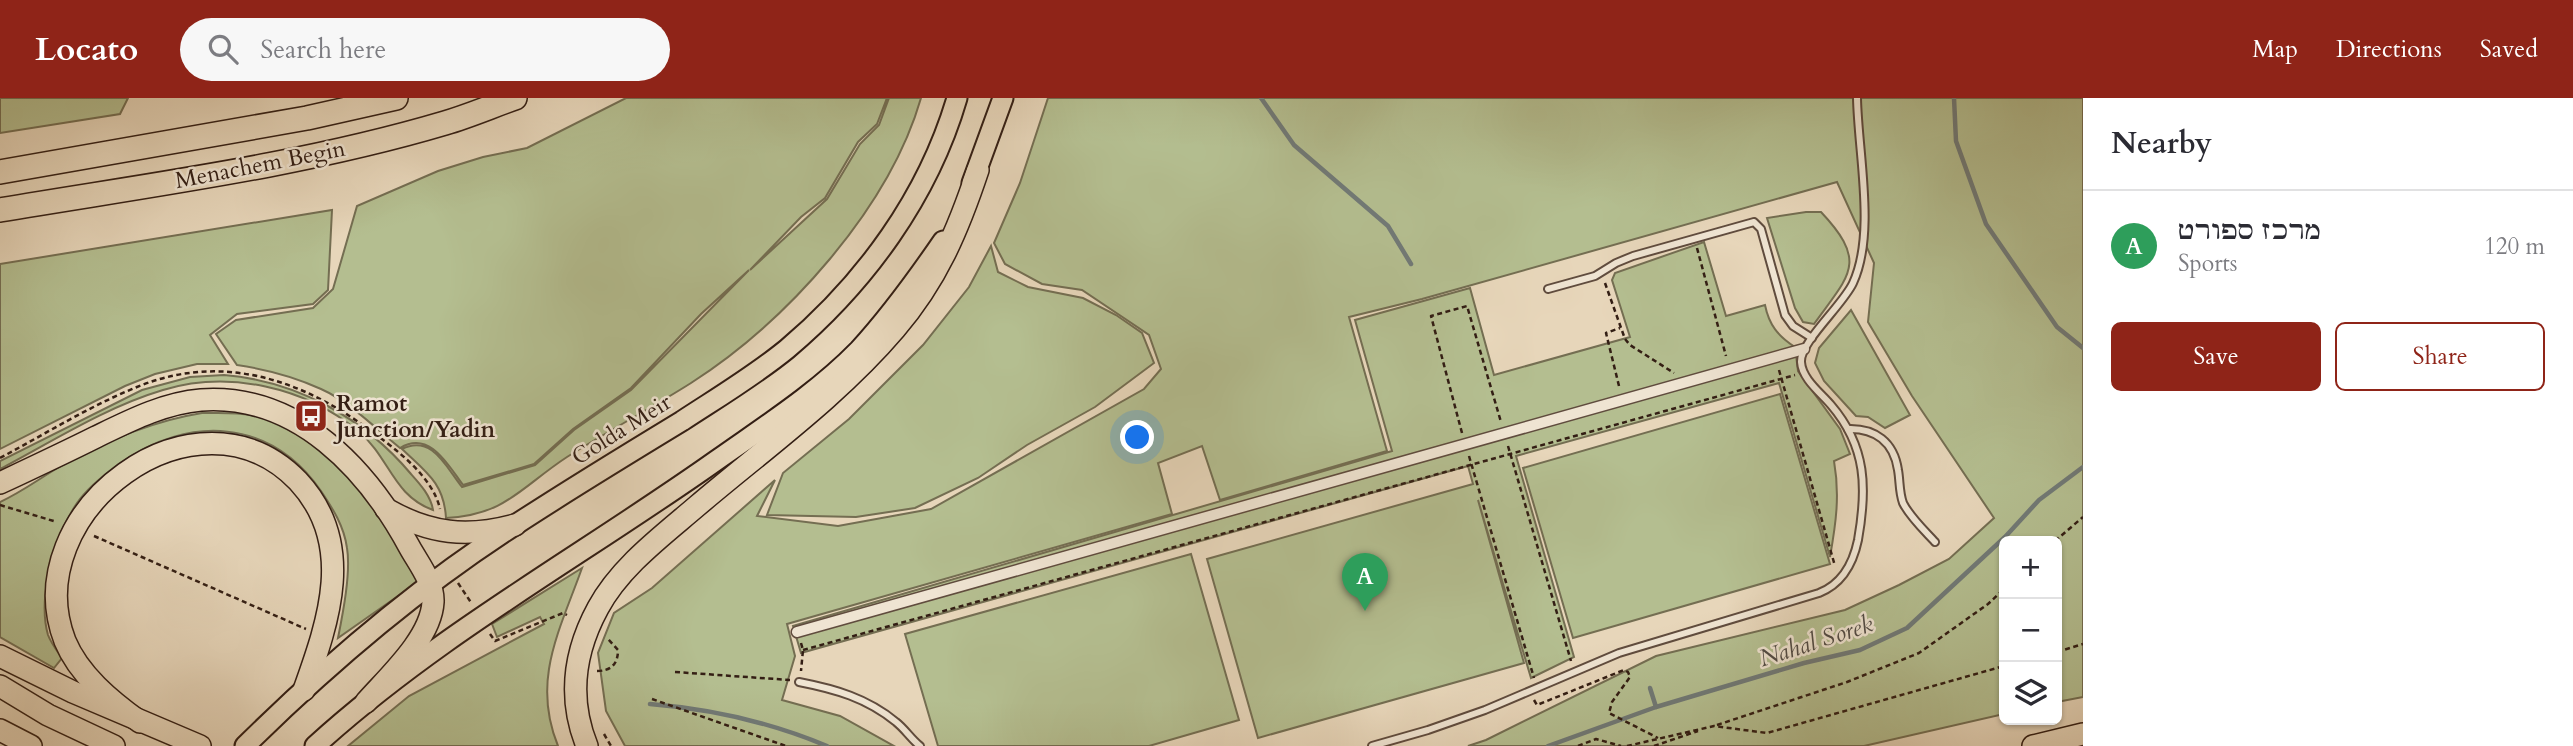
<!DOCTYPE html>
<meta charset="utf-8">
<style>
:root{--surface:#fff;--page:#f7f7f7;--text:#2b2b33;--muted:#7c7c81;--line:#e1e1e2;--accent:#8f2418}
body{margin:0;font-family:Cardo,"Frank Ruhl Libre",serif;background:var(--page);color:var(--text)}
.controls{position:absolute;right:21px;bottom:21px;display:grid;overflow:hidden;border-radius:10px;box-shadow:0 2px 5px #0004}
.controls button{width:63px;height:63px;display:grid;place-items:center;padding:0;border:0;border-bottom:2px solid var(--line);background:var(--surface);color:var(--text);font:35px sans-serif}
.you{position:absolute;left:1138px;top:340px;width:24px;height:24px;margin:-18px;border:5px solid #fff;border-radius:50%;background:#1a73e8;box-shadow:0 0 0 10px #1a73e833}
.badge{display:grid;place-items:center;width:46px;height:46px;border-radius:50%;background:var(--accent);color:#fff;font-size:23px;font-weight:700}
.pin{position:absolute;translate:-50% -58px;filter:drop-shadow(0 2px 4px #0008)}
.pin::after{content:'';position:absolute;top:37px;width:24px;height:21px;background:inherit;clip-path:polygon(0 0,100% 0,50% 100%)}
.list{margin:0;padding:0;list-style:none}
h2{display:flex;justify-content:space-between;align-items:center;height:91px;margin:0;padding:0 28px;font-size:30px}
h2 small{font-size:23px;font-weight:400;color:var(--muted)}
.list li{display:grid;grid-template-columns:46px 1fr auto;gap:21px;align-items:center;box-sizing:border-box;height:112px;padding:0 28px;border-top:2px solid var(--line)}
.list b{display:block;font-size:26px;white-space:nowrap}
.list p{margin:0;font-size:23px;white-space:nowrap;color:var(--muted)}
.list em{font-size:23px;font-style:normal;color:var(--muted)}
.actions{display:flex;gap:14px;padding:21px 28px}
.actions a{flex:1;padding:16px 0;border:2px solid var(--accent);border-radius:10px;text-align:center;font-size:24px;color:var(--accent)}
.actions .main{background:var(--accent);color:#fff}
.icon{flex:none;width:38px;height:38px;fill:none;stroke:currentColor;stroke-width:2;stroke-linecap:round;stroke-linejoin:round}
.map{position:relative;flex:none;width:2083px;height:648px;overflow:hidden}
header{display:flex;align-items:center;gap:42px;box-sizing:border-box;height:98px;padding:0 35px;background:var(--accent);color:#fff}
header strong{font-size:33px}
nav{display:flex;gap:38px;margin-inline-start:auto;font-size:24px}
.search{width:490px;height:63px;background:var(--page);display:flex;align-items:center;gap:18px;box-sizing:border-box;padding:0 24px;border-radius:38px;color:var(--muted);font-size:26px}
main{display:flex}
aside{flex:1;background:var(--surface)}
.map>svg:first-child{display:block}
.green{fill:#b4be90;stroke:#746e52;stroke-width:2}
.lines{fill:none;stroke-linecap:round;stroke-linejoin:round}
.stream{stroke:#717a77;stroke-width:4.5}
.service-casing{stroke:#604c3e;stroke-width:10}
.pedestrian-casing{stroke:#604c3e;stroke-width:13}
.primary-casing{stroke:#331e14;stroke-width:23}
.trunk-casing{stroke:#331e14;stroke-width:24}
.motorway-casing{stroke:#331e14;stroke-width:26}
.path{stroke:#331e14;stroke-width:2.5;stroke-dasharray:5 3.5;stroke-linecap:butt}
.service{stroke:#efe4d2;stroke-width:6}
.pedestrian{stroke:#efe4d2;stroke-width:10}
.primary{stroke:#e7d6ba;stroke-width:19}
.trunk{stroke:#e7d6ba;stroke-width:21}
.motorway{stroke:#e7d6ba;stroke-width:23}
.labels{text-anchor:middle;stroke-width:5;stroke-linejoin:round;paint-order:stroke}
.street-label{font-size:23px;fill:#331e14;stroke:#efe4d2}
.poi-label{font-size:23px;font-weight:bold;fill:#331e14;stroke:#efe4d2;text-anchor:start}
.water-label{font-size:24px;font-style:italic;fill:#524c46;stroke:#efe4d2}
</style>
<header>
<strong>Locato</strong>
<div class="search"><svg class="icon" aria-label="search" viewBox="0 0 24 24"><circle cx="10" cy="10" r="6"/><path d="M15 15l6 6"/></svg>Search here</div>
<nav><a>Map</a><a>Directions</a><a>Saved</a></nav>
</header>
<main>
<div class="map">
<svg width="2083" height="648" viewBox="0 0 2083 648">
<rect width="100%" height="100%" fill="#e7d6ba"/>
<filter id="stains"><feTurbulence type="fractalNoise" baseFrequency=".00286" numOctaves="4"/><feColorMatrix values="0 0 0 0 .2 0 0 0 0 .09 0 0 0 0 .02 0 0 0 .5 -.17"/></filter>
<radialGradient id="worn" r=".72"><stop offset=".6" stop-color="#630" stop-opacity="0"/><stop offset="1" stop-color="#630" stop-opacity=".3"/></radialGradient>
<g class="green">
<polygon points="0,0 128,0 120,16 0,35"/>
<path d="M626,0H887L877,26L858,44L825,100L801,119L750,172L827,101L860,46L879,27L889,0H921C889,111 786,224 691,285C650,311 608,333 567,359C521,389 506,417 446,420C444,385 426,374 402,351C432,336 446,369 462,389L535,367L574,332L631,292L749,172L701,216L631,290L573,331L534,366L463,387C448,367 430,332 400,350C375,330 350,304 321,291C295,279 264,271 237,267L216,236L236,222L313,210L333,191L357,108L438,73L483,59L527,50Z"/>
<polygon points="1048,0 2083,0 2083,599 2057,604 2057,443 2004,443 2004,616 1864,648 1468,648 1486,642 1656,558 1845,512 1899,487 1949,461 1994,420 1912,298 1868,224 1874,165 1837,84 1422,201 1349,219 1387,353 1220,402 1202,348 1158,365 1172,416 787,526 795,558 782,602 840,618 894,648 625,648 606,613 598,555 614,515 652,490 775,382 757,418 838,428 931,411 1144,291 1161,271 1149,237 1082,192 1042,186 1005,166 994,145 1020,85"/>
<polygon points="332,112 328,192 313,206 237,216 210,237 228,266 197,266 155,276 125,288 0,351 0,166"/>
<path d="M1806,114H1821C1869,165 1849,177 1814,226L1803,224L1795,210L1767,120Z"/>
<path d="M1704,144L1726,218L1765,207C1769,227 1778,238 1795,249L1798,273L1840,331L1850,356L1834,363C1840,397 1836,425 1830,459L1779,285L1516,358L1574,559L1531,580L1478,402L1524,565L1258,640L1207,461L1473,386L1468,368L801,555L793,528L1392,353L1355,222L1470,190L1494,277L1630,239L1612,182L1615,175Z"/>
<polygon points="991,148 998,174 1028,189 1083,200 1116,217 1142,235 1154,265 1095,309 1027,347 978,380 915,410 856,419 767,417 783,375 849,321 923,247 969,189"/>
<polygon points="1851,212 1910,317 1885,330 1868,319 1856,318 1824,283 1815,265 1819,250"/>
<path d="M224,277C297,283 364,320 411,376C420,386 431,398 433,412C392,397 390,359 358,333C305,289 229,272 163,292C106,309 53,343 0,371V363L142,292L190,279Z"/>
<polygon points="1780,296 1830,466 1573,540 1523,370"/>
<path d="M202,315C218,315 235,314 251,317C335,333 380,416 418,484L338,540C343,515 351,474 347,450C344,428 333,411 321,393C270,320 189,317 120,365C105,376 88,389 77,405C67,420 58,440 53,458C46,481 41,513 48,537C51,545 57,553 62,560L54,570L0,539V404C22,394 40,380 61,368C105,343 152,323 202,315Z"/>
<polygon points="1191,456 1239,622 1149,648 938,648 905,536"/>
<path d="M582,470C560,532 531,582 558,648H348L409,598L544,526L540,519L497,539L492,526Z"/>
</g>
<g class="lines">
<g class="stream">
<polyline points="1261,0 1294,47 1388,128 1411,166"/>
<polyline points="1954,0 1956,43 1986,126 2057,229 2083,250"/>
<polyline points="1650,590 1656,609"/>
<path d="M650,606C712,611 770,624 827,648"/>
<polyline points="1548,648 1656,609 1804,565 1860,552 1907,530 2005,439 2039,402 2083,369"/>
</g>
<defs>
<g id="service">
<polyline points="1548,191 1595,178 1616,165 1633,158 1754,124 1761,131 1785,217 1793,228 1812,240"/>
<path d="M1848,331C1875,330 1894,344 1898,372C1900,383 1899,394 1903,405C1910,419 1924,432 1935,444"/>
<path d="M799,584C835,591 867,600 896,624C905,631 911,641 920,648"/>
<path d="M1372,648L1428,632L1485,612L1619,555L1819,495C1842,486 1853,466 1858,442C1867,391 1867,349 1831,307C1821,295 1802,281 1801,264C1800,244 1843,207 1853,185C1876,135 1858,55 1857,0"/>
</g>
<polyline id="pedestrian" points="797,534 1804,251"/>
<g id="primary">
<polyline points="972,85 1003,0"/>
<path d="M245,648C328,566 417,490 515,427C570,391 626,357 682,323C717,300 754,278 787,251C865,185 928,99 957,0"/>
<path d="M315,648C437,537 583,457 717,362C765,328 817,295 859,252C890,218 917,181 943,143"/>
</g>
<g id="trunk">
<path d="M0,385C32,370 64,355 96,339C129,323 164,305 201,302C298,295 368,372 410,450C419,466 434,485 433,504C431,540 389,578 366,604"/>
<path d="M386,411C430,436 467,440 515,427"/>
<polyline points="0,558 73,594 200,648"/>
<polyline points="0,588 48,617 114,648"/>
<path d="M140,624C111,603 79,577 65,543C15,414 197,278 298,383C356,445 329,522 304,592"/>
<polyline points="0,632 31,648"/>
<path d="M587,648C568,601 574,554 598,510C620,469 662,438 697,408C764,351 838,298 895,231C937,182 958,132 978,72"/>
<polyline points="2033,648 2083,636"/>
</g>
<g id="motorway">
<polyline points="0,74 307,20 396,0"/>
<path d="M0,112C148,87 300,68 445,25C469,18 492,8 515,0"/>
</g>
</defs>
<use href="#service" class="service-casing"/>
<use href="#pedestrian" class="pedestrian-casing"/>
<use href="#primary" class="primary-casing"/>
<use href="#trunk" class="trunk-casing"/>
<use href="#motorway" class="motorway-casing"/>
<g class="path">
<polyline points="1697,150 1726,258"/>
<polyline points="1605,185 1625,241 1630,247 1674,275"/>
<polyline points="1779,272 1835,468"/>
<polyline points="1619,288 1606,235 1620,230"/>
<polyline points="1462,335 1431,218 1467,208 1501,324"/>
<polyline points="1508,348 1571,563"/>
<polyline points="1469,358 1534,580"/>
<path d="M0,360C47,335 93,306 142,287C225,255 304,283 371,333C397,352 433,379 440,411"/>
<polyline points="0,407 57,424"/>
<polyline points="94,438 306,531"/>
<polyline points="2055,443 2083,419"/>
<polyline points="458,485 472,506"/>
<polyline points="490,536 495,543 563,515 567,517"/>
<polyline points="801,545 803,552 801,573"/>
<polyline points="803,552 1795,277"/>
<polyline points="2057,554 2083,546"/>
<path d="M597,573C611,573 618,566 618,552L608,541"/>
<polyline points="675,574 790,582"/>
<polyline points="652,601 786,648"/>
<polyline points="1534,602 1537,607 1624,572 1628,574 1630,579 1612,604 1609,615 1658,640"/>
<polyline points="1717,627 1847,584 1919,555 1988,506 2004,491"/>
<polyline points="604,636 611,648"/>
<polyline points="1578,648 1596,641 1621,648"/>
<polyline points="1627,648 1714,628 1767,635 2004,568"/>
<polyline points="1654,648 1698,633"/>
</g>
<use href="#service" class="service"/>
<use href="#pedestrian" class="pedestrian"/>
<use href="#primary" class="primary"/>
<use href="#trunk" class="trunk"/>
<use href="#motorway" class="motorway"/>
</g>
<defs>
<symbol id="bus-square" viewBox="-11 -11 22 22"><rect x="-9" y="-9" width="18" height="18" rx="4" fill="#8f2418" stroke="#efe4d2"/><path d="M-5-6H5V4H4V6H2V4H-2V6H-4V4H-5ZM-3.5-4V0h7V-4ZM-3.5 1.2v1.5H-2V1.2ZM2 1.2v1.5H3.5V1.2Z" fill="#fff"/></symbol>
</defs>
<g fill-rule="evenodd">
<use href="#bus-square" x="292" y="299" width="38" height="38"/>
</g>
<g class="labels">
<g class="street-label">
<text transform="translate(260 66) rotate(-11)" y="8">Menachem Begin</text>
<text transform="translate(621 331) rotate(-32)" y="8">Golda Meir</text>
</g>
<g class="poi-label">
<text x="336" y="313">Ramot<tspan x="336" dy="26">Junction/Yadin</tspan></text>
</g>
<g class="water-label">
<text transform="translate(1816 543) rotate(-18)" y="8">Nahal Sorek</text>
</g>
</g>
<rect width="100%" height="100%" filter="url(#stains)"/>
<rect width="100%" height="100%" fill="url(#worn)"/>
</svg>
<div class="controls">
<button>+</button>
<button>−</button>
<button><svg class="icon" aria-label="layers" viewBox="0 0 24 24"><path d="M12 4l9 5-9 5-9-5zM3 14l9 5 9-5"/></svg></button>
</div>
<div class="you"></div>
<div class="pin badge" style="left:1365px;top:513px;background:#2e9e5b">A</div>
</div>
<aside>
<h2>Nearby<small></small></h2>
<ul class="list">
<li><span class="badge" style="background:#2e9e5b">A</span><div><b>מרכז ספורט</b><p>Sports</p></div><em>120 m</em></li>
</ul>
<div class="actions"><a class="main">Save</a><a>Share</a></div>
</aside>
</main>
